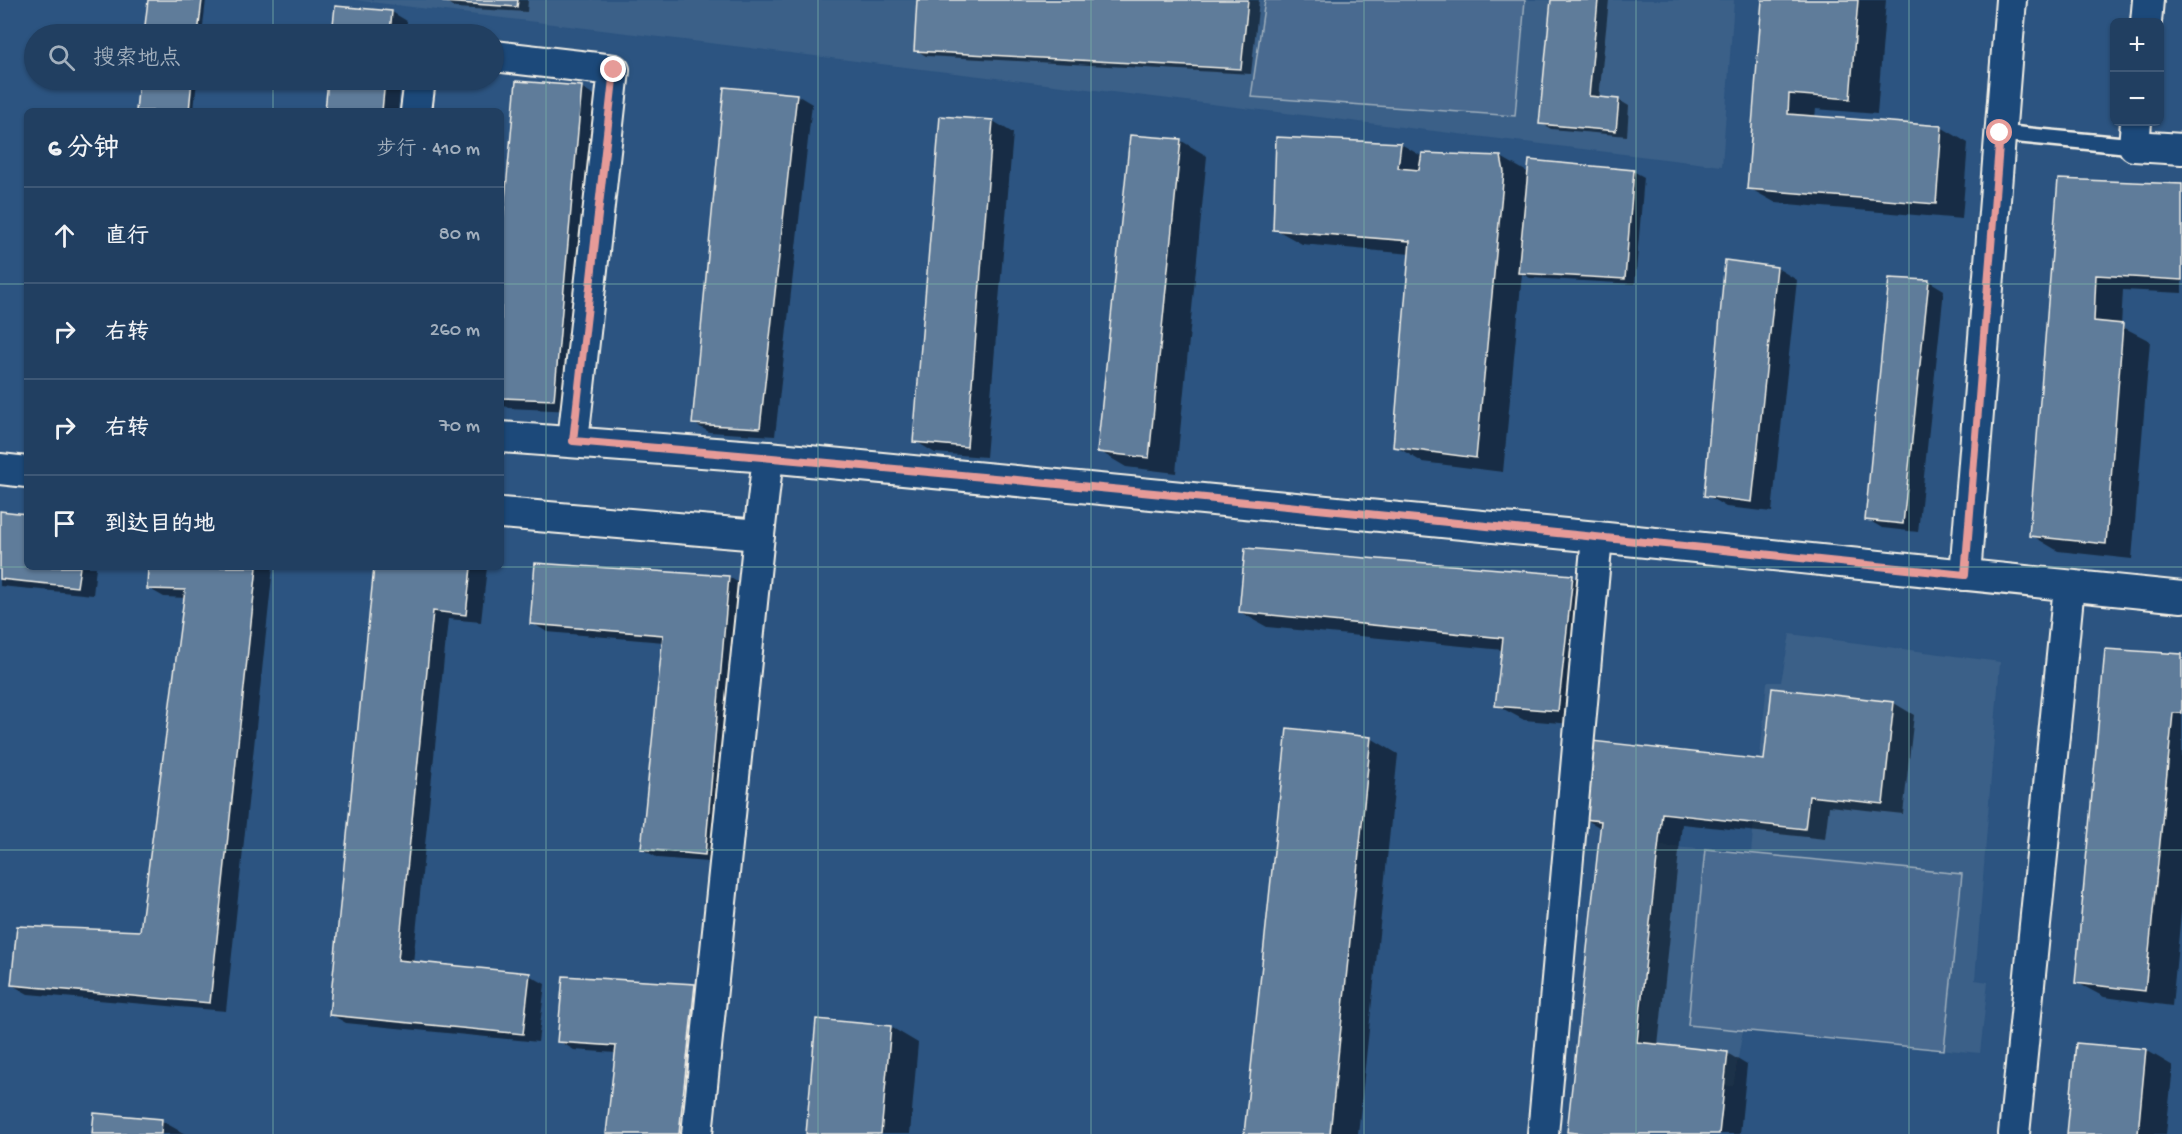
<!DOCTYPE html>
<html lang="zh">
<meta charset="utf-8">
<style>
:root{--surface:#213f61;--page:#294667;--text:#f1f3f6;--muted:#a2afbd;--line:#3e5876}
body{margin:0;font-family:"Gochi Hand","LXGW WenKai TC",sans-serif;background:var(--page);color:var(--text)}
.controls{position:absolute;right:18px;top:18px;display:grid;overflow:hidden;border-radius:9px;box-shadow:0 2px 4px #0004}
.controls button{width:54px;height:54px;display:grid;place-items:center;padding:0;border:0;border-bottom:2px solid var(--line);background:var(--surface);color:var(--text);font:30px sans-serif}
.stop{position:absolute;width:18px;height:18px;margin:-14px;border:4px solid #e69b98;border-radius:50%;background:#fff}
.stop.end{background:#e69b98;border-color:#fff;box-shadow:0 2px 6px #0008}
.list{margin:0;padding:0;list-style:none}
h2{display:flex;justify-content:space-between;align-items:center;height:78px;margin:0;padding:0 24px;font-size:26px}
h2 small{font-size:20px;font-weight:400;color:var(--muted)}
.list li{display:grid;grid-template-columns:39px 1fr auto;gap:18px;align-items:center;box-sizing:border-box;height:96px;padding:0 24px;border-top:2px solid var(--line)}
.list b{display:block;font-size:22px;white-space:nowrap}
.list em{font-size:20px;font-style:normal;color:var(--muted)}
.icon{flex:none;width:33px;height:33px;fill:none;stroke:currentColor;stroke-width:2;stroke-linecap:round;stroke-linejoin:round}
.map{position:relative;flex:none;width:2182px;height:1134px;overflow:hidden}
.search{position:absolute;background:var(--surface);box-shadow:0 2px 4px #0004;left:24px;top:24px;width:480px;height:66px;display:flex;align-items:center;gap:15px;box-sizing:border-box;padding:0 21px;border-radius:33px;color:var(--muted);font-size:22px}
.panel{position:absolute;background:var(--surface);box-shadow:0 2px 4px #0004;left:24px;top:108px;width:480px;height:462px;border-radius:9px}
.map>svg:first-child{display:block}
.built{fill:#3b6088}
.green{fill:#496b90;stroke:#9eaebc;stroke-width:1.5}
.shadow{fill:#0007}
.building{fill:#5e7b9a;stroke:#f4f1e8;stroke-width:1.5}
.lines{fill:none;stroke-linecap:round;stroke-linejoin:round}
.service-casing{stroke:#f4f1e8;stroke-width:20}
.minor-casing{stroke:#f4f1e8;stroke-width:34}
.service{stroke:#1f4a7a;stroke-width:15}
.minor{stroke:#1f4a7a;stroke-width:30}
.route{stroke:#e69b98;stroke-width:8}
.grid{fill:none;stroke:#76ada5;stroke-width:1.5;stroke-opacity:0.55}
</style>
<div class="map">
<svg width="2182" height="1134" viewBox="0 0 2182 1134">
<rect width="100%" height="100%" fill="#2c5481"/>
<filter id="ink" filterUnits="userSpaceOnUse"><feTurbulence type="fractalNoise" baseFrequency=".0167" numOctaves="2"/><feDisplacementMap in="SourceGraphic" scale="12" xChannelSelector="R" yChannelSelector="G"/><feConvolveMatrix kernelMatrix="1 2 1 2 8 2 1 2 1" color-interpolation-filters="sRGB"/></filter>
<g filter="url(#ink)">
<g class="built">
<polygon points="354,0 1734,0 1722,166"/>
<polygon points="1790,634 2000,662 1975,980 1988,982 1980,1053 1743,1030 1733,1086 1637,1074 1659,846 1751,853 1767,682 1781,682"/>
</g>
<g class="green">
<polygon points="1265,0 1525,0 1515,116 1251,97"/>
<polygon points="1705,849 1962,874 1944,1050 1688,1025"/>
</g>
<g class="shadow">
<polygon points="149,0 206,0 202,34 146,34"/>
<polygon points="444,0 528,0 527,12 455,8"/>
<polygon points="919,0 1259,0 1251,74 926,56 916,50"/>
<polygon points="1552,0 1609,0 1599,98 1619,100 1629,106 1627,136 1551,129 1541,123"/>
<polygon points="1764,0 1886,0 1877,114 1816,109 1815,117 1941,127 1968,143 1962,219 1776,203 1749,188"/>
<polygon points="336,7 392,12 407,21 406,34 334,34"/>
<polygon points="141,80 197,80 194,111 138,111"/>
<polygon points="330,80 401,80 398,111 326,111"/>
<polygon points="581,87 601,99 574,411 508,408 501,404 501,258"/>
<polygon points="797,95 812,104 775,436 709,432 693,423"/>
<polygon points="993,121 1013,133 986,457 935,453 915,441"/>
<polygon points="1278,138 1401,144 1423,157 1501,157 1529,173 1633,171 1644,177 1635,284 1530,278 1522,274 1503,472 1422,462 1395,446 1411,254 1302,244 1275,229"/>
<polygon points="1180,140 1207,156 1176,473 1126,467 1099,451"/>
<polygon points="2059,180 2182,185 2182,293 2123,290 2121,326 2150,341 2132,559 2058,551 2031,535"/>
<polygon points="1777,268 1797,280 1772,512 1726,507 1706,495"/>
<polygon points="1929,281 1944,290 1918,532 1882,528 1867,519"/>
<polygon points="0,512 27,515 27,567 96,567 93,595 0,586"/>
<polygon points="150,567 273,567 226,1011 28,994 12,985 141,933 186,598 164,597 148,588"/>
<polygon points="375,567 487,567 481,622 448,619 413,963 529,975 545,984 538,1042 346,1023 330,1014"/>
<polygon points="729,577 744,586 720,863 658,858 642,849 664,642 547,632 532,623"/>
<polygon points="1573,577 1600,592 1585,725 1524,720 1496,705 1503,650 1267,627 1240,612"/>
<polygon points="2182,656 2182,903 2172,1006 2104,997 2076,982"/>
<polygon points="1894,703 1914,715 1903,814 1829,806 1825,839 1682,824 1658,1046 1727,1053 1747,1065 1740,1134 1574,1134 1569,1131 1601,828 1585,819 1765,761"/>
<polygon points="1371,738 1398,754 1358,1134 1246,1134"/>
<polygon points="695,985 710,994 695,1134 607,1134 616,1053 574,1050 559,1041"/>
<polygon points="818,1020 891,1027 918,1043 910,1134 807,1134"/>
<polygon points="2146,1050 2173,1066 2166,1134 2068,1134"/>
<polygon points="162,1121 185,1134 94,1134"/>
</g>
<g class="building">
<polygon points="148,0 202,0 198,34 144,34"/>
<polygon points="443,0 518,0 517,7 443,2"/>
<polygon points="917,0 1248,0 1241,69 914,51"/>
<polygon points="1551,0 1598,0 1589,96 1619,99 1616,131 1539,124"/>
<polygon points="1762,0 1858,0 1850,99 1789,94 1788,114 1942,126 1936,204 1747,189"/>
<polygon points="335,6 392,11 390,34 332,34"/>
<polygon points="139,80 192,80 189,111 136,111"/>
<polygon points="328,80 385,80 382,111 325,111"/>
<polygon points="516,81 582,86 554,400 501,398 501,242"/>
<polygon points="724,87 797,94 760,428 692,424"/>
<polygon points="940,116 993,120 967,447 913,442"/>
<polygon points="1130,135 1181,139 1149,458 1097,452"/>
<polygon points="1276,137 1401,143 1398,168 1419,170 1422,153 1501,156 1504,172 1476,458 1393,447 1410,241 1273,230"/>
<polygon points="1529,160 1634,170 1625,279 1518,273"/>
<polygon points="2058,179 2182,184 2182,280 2096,275 2094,321 2123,324 2106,544 2029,536"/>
<polygon points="1725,260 1777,267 1752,502 1704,496"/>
<polygon points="1889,278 1929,280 1903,524 1865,520"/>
<polygon points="0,511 27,514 27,567 80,567 77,587 0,579"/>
<polygon points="1245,548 1573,575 1558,711 1495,706 1503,638 1239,612"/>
<polygon points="535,563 729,576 705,855 641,849 663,635 530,624"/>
<polygon points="148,567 257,567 210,1003 11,985 17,926 140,931 185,590 147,589"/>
<polygon points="374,567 471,567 466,615 433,611 398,960 530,973 523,1034 329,1015"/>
<polygon points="2105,649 2182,654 2182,713 2173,713 2145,991 2075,983"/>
<polygon points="1772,688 1894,702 1883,804 1809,796 1805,829 1662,813 1637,1042 1728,1052 1719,1134 1587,1134 1567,1132 1601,821 1584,819 1592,741 1764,760"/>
<polygon points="1287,728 1371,737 1330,1134 1244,1134"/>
<polygon points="563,976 695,984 679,1134 606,1134 616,1046 557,1042"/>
<polygon points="816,1019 891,1026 881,1134 806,1134"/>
<polygon points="2076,1043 2146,1049 2138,1134 2067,1134"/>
<polygon points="94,1113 162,1119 161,1134 92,1134"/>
</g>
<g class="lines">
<defs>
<polyline id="service" points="2000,133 2134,146"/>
<g id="minor">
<polyline points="2146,22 2148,0"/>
<polyline points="494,56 614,70 573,441"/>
<polyline points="416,111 420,80"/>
<polyline points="2136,122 2134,146 2182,149"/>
<polyline points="501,437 768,457"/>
<polyline points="0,469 27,472"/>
<polyline points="501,513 759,535 768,457 1597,537 2182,597"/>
<polyline points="1965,575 2011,0"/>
<polyline points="697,1134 759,535"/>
<polyline points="1543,1134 1597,537"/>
<polyline points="2014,1134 2069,586"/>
</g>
</defs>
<use href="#service" class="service-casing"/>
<use href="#minor" class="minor-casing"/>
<use href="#service" class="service"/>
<use href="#minor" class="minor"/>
</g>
</g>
<g class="lines" filter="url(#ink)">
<path class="route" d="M614,70L573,441C1037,479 1501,527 1965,575L2000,133"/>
</g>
<path class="grid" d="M273,0V34M546,0V1134M818,0V1134M1091,0V1134M1364,0V1134M1636,0V1134M1909,0V1134M273,80V111M0,284H27M501,284H2182M0,567H27M27,567H501M273,567V1134M501,567H2182M0,850H2182"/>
</svg>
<div class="controls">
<button>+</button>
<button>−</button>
</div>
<div class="stop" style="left:2000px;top:133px"></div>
<div class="stop end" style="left:614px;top:70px"></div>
<div class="search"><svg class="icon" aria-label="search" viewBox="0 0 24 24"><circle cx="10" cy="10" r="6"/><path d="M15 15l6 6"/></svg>搜索地点</div>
<section class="panel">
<h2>6 分钟<small>步行 · 410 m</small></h2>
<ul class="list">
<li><svg class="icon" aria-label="ahead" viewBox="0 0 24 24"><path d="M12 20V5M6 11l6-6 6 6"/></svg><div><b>直行</b></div><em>80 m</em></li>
<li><svg class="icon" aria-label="right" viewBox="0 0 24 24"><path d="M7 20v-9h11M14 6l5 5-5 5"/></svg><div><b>右转</b></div><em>260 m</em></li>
<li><svg class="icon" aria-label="right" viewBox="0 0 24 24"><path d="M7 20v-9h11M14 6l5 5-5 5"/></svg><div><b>右转</b></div><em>70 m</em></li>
<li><svg class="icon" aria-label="arrive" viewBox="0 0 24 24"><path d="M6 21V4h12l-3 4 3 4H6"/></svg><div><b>到达目的地</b></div></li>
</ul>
</section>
</div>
